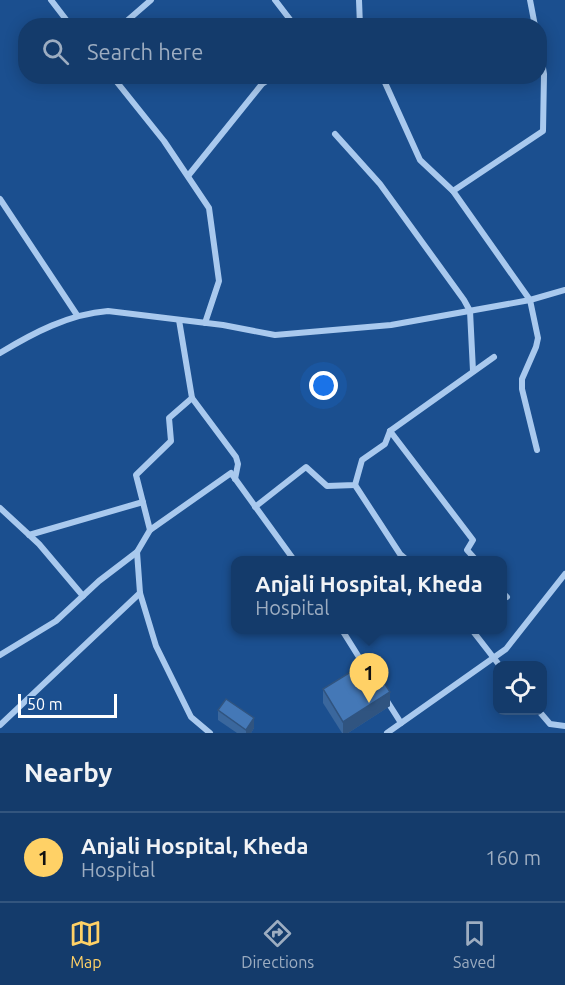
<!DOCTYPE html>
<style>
:root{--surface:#143b6b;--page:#214673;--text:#f1f3f6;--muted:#9dadc1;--line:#33557e;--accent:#ffd166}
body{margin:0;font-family:Ubuntu,sans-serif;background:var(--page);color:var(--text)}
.controls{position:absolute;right:18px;bottom:18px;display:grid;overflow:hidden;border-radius:12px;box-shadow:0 3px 15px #0003}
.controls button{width:54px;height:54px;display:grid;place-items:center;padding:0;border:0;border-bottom:2px solid var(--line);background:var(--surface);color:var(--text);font:30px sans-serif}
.scale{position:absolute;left:18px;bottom:15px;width:99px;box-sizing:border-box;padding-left:6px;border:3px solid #fff;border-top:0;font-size:16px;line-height:21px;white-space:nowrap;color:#fff;-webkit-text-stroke:4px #1b4f8f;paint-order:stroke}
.you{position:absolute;left:324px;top:386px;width:21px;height:21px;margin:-15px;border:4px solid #fff;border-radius:50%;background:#1a73e8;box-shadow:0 0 0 9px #1a73e833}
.badge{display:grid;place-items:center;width:39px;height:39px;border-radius:50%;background:var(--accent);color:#111;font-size:20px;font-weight:700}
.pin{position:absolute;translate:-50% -50px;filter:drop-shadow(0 2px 3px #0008)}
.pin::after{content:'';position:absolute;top:32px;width:21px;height:18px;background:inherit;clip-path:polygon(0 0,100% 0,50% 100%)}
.popup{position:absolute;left:231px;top:556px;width:276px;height:78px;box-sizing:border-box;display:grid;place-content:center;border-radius:12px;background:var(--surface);filter:drop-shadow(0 2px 4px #0005);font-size:20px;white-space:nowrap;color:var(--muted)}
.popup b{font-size:22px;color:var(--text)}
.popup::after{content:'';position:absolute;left:50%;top:100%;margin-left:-12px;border:12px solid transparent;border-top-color:var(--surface)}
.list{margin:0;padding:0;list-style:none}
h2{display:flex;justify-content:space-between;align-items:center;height:78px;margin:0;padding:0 24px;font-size:26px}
h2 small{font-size:20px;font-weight:400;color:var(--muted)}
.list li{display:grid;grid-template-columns:39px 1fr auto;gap:18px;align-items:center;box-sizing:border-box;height:90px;padding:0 24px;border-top:2px solid var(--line)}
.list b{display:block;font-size:22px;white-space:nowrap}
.list p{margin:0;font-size:20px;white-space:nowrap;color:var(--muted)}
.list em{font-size:20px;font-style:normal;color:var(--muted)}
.icon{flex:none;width:33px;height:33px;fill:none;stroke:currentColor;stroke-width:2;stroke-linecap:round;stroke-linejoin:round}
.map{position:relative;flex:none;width:565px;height:733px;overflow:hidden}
.search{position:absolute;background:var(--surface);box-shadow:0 3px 15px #0003;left:18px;right:18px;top:18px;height:66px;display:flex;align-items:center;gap:15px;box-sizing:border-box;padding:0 21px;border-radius:24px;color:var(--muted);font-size:22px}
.sheet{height:168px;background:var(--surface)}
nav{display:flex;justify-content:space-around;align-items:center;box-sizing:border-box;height:84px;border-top:2px solid var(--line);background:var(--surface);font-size:16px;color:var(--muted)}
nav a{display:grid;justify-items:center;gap:3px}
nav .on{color:var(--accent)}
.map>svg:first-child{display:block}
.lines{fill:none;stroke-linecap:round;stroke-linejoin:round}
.minor{stroke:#a9c9ee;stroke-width:6}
.wall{fill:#3a679d}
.shaded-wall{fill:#305480}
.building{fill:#4478b7;stroke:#305480;stroke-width:1.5}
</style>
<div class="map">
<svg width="565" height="733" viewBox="0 0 565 733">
<rect width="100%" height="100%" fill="#1b4f8f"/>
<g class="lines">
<g class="minor">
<polyline points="51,0 71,26"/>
<polyline points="275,0 295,26"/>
<polyline points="359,0 360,26"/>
<polyline points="530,0 535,26"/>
<polyline points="121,26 151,0"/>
<polyline points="112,76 164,141 209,208 219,281 205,323"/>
<polyline points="382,76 420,160 453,191 530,300 538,338 536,347 522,379 522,389 537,450"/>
<polyline points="335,134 380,184 464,300 470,311 473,371"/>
<polyline points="188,176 262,84 274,76"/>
<polyline points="453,191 543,131 544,74 540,50"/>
<polyline points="0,199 77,315"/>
<polyline points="179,320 192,398 169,418 171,441 136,475 150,530 137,552 140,593 156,646 191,717 210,733"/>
<path d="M0,353C33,333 69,314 108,311L223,325L275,335L391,325L530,300L565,290"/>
<polyline points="192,398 236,457 238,464 235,479"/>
<polyline points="390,431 473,540 467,550 476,560"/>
<polyline points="355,485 400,554 407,560"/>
<polyline points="255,507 306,467 327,486 355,485 362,460 385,444 390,431 494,357"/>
<polyline points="0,508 39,544 83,596"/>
<polyline points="150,530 231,473 294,560"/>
<polyline points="29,535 143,502"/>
<polyline points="502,592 507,597"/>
<polyline points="342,630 367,670"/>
<polyline points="472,630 500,666"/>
<polyline points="0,655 56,621 99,581 137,552"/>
<polyline points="387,701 401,723"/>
<polyline points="538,710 550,724 565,726"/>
<polyline points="0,725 140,593"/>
<polyline points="387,733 506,649 565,574"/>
</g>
</g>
<g class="wall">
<polygon points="323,689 390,706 348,733 342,733 323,703"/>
<polygon points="218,710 254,728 251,733 237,733 218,720"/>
</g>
<g class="shaded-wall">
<polygon points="390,692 390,706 348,733 343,733 343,722"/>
<polygon points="254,718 254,728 251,733 246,733 246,730"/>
</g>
<g class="building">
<polygon points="370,660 390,692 343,722 323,689"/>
<polygon points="226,699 254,718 246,730 218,710"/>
</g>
</svg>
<div class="controls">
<button><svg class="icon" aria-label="locate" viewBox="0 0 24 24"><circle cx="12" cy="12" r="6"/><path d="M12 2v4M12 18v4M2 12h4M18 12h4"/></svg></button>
</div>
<div class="scale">50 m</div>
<div class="you"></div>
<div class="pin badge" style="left:369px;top:703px">1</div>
<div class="popup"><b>Anjali Hospital, Kheda</b>Hospital</div>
<div class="search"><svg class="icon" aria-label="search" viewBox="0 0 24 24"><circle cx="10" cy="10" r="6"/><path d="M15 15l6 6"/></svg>Search here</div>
</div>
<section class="sheet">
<h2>Nearby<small></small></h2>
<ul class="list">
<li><span class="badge">1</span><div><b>Anjali Hospital, Kheda</b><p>Hospital</p></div><em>160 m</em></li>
</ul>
</section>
<nav>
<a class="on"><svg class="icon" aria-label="map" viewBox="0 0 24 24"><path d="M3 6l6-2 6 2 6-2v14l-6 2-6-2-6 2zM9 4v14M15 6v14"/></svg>Map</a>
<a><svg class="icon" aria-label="directions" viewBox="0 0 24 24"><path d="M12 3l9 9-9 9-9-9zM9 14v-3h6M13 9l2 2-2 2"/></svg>Directions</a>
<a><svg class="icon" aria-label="saved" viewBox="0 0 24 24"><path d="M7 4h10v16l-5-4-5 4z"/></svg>Saved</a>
</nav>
